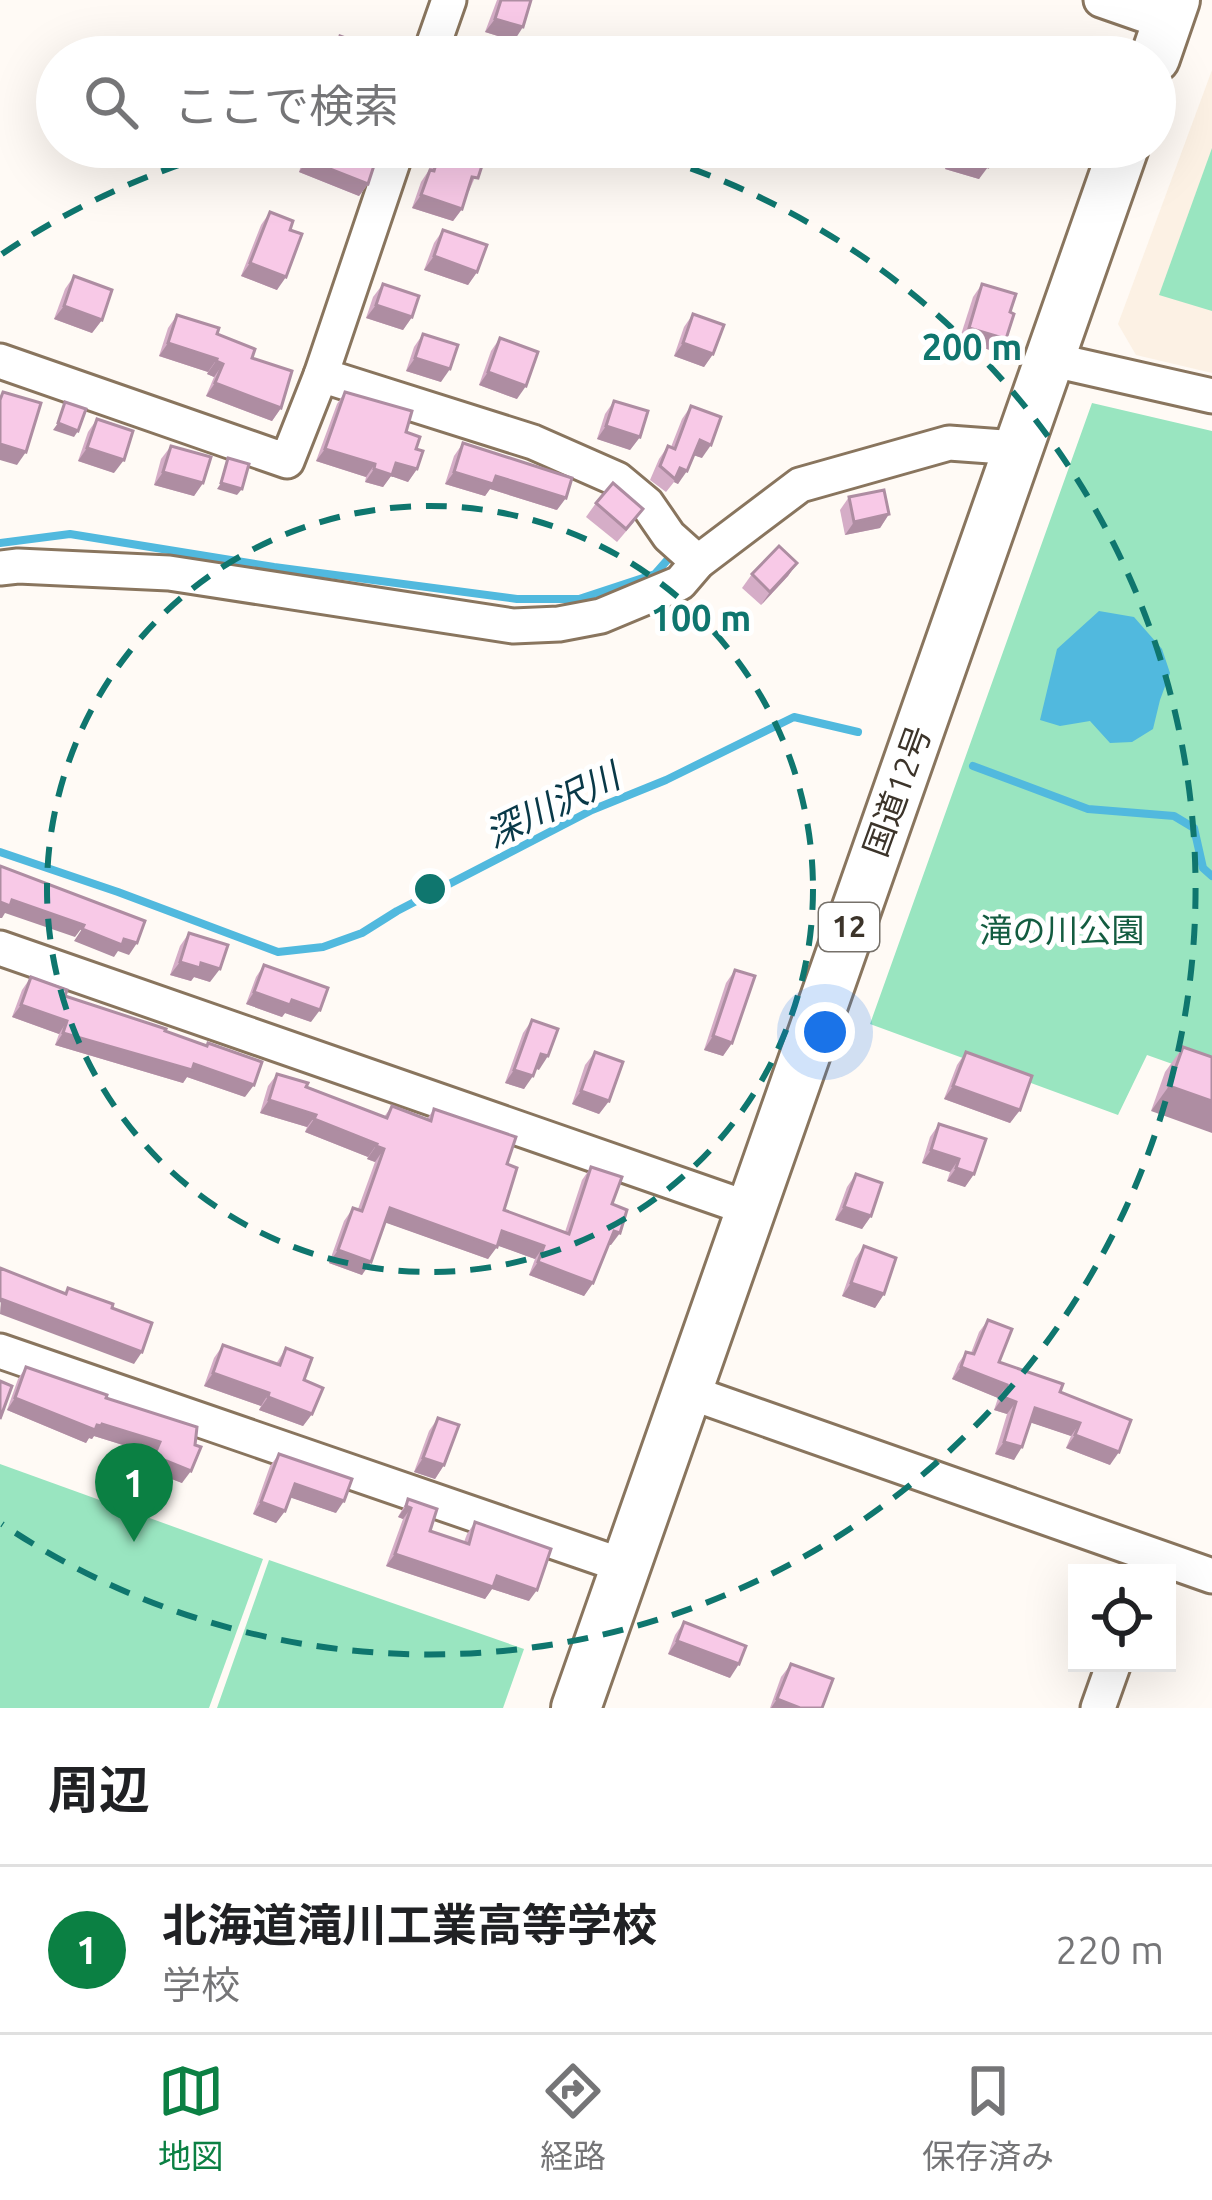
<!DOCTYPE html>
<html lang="ja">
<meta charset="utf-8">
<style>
:root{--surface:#fff;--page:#f2f2f2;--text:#202124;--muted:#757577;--line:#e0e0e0;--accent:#0b8043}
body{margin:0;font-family:Ubuntu,"Noto Sans JP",sans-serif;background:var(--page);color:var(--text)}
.controls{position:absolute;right:36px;bottom:36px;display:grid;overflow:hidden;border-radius:0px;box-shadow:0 12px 48px #0002}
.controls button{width:108px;height:108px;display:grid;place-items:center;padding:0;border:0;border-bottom:3px solid var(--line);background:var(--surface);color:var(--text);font:60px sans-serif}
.you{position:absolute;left:825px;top:1032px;width:42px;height:42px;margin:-30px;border:9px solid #fff;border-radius:50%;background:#1a73e8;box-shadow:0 0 0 18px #1a73e833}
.badge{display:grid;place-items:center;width:78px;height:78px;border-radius:50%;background:var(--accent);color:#fff;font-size:39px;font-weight:700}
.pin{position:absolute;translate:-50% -99px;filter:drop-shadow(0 3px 6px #0008)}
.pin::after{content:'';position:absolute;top:63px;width:42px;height:36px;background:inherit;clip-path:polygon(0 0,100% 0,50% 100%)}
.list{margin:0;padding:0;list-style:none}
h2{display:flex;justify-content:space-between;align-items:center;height:156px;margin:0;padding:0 48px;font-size:51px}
h2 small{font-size:39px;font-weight:400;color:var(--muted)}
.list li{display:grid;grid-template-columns:78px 1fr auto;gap:36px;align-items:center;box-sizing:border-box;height:168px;padding:0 48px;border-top:3px solid var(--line)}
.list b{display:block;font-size:45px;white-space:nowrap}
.list p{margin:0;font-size:39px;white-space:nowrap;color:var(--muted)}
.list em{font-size:39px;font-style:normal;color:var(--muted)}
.icon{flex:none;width:66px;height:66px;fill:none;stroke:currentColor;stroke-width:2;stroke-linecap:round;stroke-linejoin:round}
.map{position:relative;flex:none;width:1212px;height:1708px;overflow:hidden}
.search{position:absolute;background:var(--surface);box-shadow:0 12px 48px #0002;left:36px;right:36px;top:36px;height:132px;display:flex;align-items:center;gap:30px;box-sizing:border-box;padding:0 42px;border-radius:66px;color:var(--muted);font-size:45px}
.sheet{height:324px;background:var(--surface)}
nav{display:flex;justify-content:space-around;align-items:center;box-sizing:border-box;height:168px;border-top:3px solid var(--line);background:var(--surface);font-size:33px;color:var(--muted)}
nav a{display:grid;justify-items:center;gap:6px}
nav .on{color:var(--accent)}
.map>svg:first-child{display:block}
.built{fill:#fcf1e4}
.green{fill:#99e5c0}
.water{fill:#51b9de}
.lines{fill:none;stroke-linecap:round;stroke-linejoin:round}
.stream{stroke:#51b9de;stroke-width:8}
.minor-casing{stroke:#89755e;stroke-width:39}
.highway-casing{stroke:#89755e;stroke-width:54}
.minor{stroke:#fff;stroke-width:33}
.highway{stroke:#fff;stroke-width:48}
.wall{fill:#d5adc7}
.shaded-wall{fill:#ae8da2}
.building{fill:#f8c9e7;stroke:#ae8da2;stroke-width:3}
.ring{fill:none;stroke:#0f766e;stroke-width:6;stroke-dasharray:21 15}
.labels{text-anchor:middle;stroke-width:10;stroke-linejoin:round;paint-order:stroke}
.shield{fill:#fff;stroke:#76716a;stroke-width:3}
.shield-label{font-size:30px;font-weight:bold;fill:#3c342a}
.street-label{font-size:33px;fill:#3c342a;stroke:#fff}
.park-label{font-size:33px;fill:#135c40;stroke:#fff}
.water-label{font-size:36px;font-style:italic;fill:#093948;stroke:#fff}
.centre{fill:#0f766e;stroke:#fff;stroke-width:6}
.ring-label{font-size:36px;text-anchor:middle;font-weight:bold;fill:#0f766e;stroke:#fff;stroke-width:10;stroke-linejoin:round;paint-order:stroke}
</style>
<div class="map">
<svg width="1212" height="1708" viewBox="0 0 1212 1708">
<rect width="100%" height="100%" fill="#fffaf5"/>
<polygon class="built" points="1212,70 1212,373 1136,355 1118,324"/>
<g class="green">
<polygon points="1212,148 1212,311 1159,295"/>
<polygon points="1092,403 1212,431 1212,1078 1147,1055 1118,1115 870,1024"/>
<polygon points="0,1464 263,1559 209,1708 0,1708"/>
<polygon points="269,1560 524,1649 503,1708 217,1708"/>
</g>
<polygon class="water" points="1099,611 1134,617 1162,649 1170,673 1160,700 1153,729 1132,742 1110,743 1090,721 1060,726 1040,720 1057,649"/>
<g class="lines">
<g class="stream">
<polyline points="0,543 70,534 274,567 517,599 579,599 655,574 670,557"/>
<polyline points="973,766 1088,809 1174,816 1194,828 1203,868 1212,876"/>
<polyline points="0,852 118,892 278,952 323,947 362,933 397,911 592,810 666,780 794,717 858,732"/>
</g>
<defs>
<g id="minor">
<polyline points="1101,0 1167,23"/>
<polyline points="429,57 449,0"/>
<polyline points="398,147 321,375 533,442 617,479 647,504 669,536 698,562"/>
<polyline points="1049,359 1212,396"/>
<polyline points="0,361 287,461 321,375"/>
<polyline points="0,568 18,566 169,573 513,626 559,624 601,616 680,583 698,562 800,485 949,443 1018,448"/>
<polyline points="0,948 750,1209"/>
<polyline points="0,1351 627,1567"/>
<polyline points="686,1391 1212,1576"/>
<polyline points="1098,1708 1114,1663"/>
</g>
<g id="highway">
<polyline points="1155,58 1175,0"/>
<polyline points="576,1708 1124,147"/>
</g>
</defs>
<use href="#minor" class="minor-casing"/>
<use href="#highway" class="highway-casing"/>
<use href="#minor" class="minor"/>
<use href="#highway" class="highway"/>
</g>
<g class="wall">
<polygon points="497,0 531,0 514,41 485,32"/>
<polygon points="340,36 376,57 329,57 332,48"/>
<polygon points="307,147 380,147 368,184 359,196 299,172"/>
<polygon points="436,147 488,147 469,191 468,191 462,209 453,221 412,208 421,182 429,170"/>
<polygon points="951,147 998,147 994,148 979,179 945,169"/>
<polygon points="270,212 290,230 277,290 241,276 261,225"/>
<polygon points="443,230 477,272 468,285 424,270 434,243"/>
<polygon points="74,276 102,320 92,333 54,319 65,289"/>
<polygon points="383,284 412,317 403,330 366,318 373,297"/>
<polygon points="982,284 1010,312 1006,339 997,352 959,341 973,297"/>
<polygon points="693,314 713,354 704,367 674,356 684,327"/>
<polygon points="177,315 217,334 252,358 281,408 272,421 206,396 214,377 207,374 208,372 159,356 168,328"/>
<polygon points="423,334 441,382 406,371 414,347"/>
<polygon points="500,338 517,399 479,385 491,351"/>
<polygon points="345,392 406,432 416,449 417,469 408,482 391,476 383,487 365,482 366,477 316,461 337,404"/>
<polygon points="614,401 640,437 630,450 597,439 605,414"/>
<polygon points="691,406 702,458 694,455 678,484 674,482 666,492 650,480 659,459 668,446 671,447 682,419"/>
<polygon points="97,419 114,473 78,461 88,432"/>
<polygon points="463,443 557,510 490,489 485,496 445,484 454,456"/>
<polygon points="171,446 203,483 194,496 154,485 161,459"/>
<polygon points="849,497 889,514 880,528 845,535 840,510"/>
<polygon points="596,503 634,522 617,542 586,517"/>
<polygon points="797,563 788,576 761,605 742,588 752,574"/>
<polygon points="189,933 210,982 194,977 191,981 170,975 180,946"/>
<polygon points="264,965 311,1022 285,1013 282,1017 246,1004 256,977"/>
<polygon points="735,970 732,1043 723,1056 704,1050 726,983"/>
<polygon points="31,977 65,996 165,1031 245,1097 187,1077 183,1083 55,1045 59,1034 12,1017 22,990"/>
<polygon points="532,1020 539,1070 536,1068 524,1089 505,1083 523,1033"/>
<polygon points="1183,1047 1212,1057 1151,1111 1165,1072"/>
<polygon points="595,1052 609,1101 599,1114 572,1104 585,1065"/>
<polygon points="966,1052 1020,1110 1010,1123 944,1099 957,1065"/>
<polygon points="277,1074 384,1117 392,1106 427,1119 434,1109 507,1164 504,1210 565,1232 582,1180 591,1167 612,1204 611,1245 608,1245 593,1283 584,1296 529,1275 535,1259 497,1245 488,1259 385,1222 362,1275 329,1263 344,1221 353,1208 358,1209 375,1162 367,1159 368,1157 305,1132 307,1127 260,1113 268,1086"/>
<polygon points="939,1124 974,1174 965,1187 947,1181 950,1172 922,1163 930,1137"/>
<polygon points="856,1174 871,1216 862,1229 835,1220 847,1187"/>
<polygon points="864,1246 884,1294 875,1308 842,1296 855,1259"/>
<polygon points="988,1320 999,1362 1060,1392 1110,1465 1066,1448 1071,1436 1030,1422 1014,1460 995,1454 1007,1414 994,1410 998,1398 952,1379 958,1364 966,1352 971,1353 979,1332"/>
<polygon points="223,1345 276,1364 286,1348 304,1380 312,1414 303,1426 259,1410 261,1406 204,1386 214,1358"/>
<polygon points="26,1367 106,1398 197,1427 182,1483 146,1469 152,1454 94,1436 92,1439 89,1438 86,1443 7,1410 18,1379"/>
<polygon points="438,1418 444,1465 435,1479 414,1472 429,1431"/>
<polygon points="279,1454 336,1513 290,1497 285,1511 276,1523 253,1514 270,1466"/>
<polygon points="408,1499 430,1531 464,1542 467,1534 475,1522 529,1601 492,1589 485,1599 386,1566 403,1519 398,1517"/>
<polygon points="684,1622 730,1678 668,1654 675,1635"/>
<polygon points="791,1664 822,1708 770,1708 781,1677"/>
</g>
<g class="shaded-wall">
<polygon points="495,19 523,27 514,41 485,32"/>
<polygon points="953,157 988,167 979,179 945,169"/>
<polygon points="307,160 368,184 359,196 299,172"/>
<polygon points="421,195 462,209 453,221 412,208"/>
<polygon points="434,256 477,272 468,285 424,270"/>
<polygon points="250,263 286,277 277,290 241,276"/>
<polygon points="376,305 412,317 403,330 366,318"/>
<polygon points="64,306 102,320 92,333 54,319"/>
<polygon points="969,328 1006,339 997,352 959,341"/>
<polygon points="168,343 217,359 208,372 159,356"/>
<polygon points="683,343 713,354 704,367 674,356"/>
<polygon points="415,358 450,369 441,382 406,371"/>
<polygon points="216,361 223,364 214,377 207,374"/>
<polygon points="488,372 526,386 517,399 479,385"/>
<polygon points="215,383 281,408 272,421 206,396"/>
<polygon points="58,423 78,431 74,437 53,430"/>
<polygon points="606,426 640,437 630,450 597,439"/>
<polygon points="700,440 711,445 702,458 690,454"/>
<polygon points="0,444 26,452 17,465 0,460"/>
<polygon points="87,448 124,460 114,473 78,461"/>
<polygon points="325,449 375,464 366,477 316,461"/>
<polygon points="396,463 417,469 408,482 391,476 383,487 365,482 374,469"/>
<polygon points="680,468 687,471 678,484 674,482"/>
<polygon points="163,472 203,483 194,496 154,485"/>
<polygon points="454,472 496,476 566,498 557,510 490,489 485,496 445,484"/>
<polygon points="221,483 242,489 237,495 217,489"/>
<polygon points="889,514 880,528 845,535 854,522"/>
<polygon points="797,563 788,576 761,605 770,592"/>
<polygon points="12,900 84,925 75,937 5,913 2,918 0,918 0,902"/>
<polygon points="82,929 137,943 129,955 118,951 114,957 74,941"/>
<polygon points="180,962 201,963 220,969 210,982 194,977 191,981 170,975"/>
<polygon points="254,992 292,1000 320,1010 311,1022 285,1013 282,1017 246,1004"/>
<polygon points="21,1005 67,1021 59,1034 12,1017"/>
<polygon points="63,1033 194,1064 254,1085 245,1097 187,1077 183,1083 55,1045"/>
<polygon points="713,1036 732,1043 723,1056 704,1050"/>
<polygon points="541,1054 548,1056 539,1070 532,1067"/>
<polygon points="514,1070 533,1076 524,1089 505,1083"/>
<polygon points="953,1086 1020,1110 1010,1123 944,1099"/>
<polygon points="1169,1086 1212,1101 1212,1133 1151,1111"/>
<polygon points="581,1091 609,1101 599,1114 572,1104"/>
<polygon points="269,1100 316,1115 307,1127 260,1113"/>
<polygon points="314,1119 377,1144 368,1157 305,1132"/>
<polygon points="376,1146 384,1149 375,1162 367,1159"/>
<polygon points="931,1150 959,1159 950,1172 922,1163"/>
<polygon points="956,1168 974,1174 965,1187 947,1181"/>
<polygon points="844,1207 871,1216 862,1229 835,1220"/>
<polygon points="390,1208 497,1247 488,1259 381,1221"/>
<polygon points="502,1231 544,1246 535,1259 493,1244"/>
<polygon points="614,1231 620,1233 611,1245 605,1243"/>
<polygon points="338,1250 371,1262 362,1275 329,1263"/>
<polygon points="538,1262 593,1283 584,1296 529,1275"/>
<polygon points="851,1283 884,1294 875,1308 842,1296"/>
<polygon points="1,1299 142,1352 134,1364 0,1314"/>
<polygon points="961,1367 1007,1385 998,1398 952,1379"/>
<polygon points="213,1373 269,1393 261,1406 204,1386"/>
<polygon points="268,1397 312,1414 303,1426 259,1410"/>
<polygon points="1003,1397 1016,1402 1007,1414 994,1410"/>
<polygon points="15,1398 97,1425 102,1424 160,1442 152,1454 94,1436 92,1439 89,1438 86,1443 7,1410"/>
<polygon points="1035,1408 1080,1423 1071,1436 1026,1421"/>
<polygon points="1075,1435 1119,1452 1110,1465 1066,1448"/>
<polygon points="1004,1442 1022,1447 1014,1460 995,1454"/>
<polygon points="154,1456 191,1471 182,1483 146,1469"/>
<polygon points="423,1458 444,1465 435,1479 414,1472"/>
<polygon points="295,1484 344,1501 336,1513 286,1496"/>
<polygon points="261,1502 285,1511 276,1523 253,1514"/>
<polygon points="406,1506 411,1508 403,1519 398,1517"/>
<polygon points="395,1554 497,1576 537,1590 529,1601 492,1589 485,1599 386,1566"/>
<polygon points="677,1641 739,1664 730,1678 668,1654"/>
<polygon points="777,1699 800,1708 771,1708"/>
</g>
<g class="building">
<polygon points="501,0 531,0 523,27 495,19"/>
<polygon points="340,36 378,50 376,57 334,57"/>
<polygon points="312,147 380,147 368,184 307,160"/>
<polygon points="441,147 488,147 478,178 472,177 462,209 421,195 430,170 434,171"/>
<polygon points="956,147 994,147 988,167 953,157"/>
<polygon points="270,212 293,221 290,230 302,234 286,277 250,263"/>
<polygon points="443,230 487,245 477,272 434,256"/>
<polygon points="74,276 112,290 102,320 64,306"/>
<polygon points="383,284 419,296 412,317 376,305"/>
<polygon points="982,284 1016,294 1010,312 1014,314 1006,339 969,328"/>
<polygon points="693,314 724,325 713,354 683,343"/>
<polygon points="177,315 219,328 217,334 255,349 252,358 292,371 281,408 215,383 223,364 216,361 217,359 168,343"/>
<polygon points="423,334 458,345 450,369 415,358"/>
<polygon points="500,338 538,352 526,386 488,372"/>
<polygon points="3,392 41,403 26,452 0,444 0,400"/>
<polygon points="345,392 412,411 406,432 420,437 416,449 423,451 417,469 396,463 392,475 374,469 375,464 325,449"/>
<polygon points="614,401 648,411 640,437 606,426"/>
<polygon points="65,402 86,409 78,431 58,423"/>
<polygon points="691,406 721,417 711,445 700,440 687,471 680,468 675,479 660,466 668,446 675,449"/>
<polygon points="97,419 133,431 124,460 87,448"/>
<polygon points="463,443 572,478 566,498 496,476 493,484 454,472"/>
<polygon points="171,446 211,457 203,483 163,472"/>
<polygon points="228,458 249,464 242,489 221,483"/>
<polygon points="613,483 643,509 626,529 596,503"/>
<polygon points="884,490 889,514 854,522 849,497"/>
<polygon points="779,546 797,563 770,592 752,574"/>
<polygon points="0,866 145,921 137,943 124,939 122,945 82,929 84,925 12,900 10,906 0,902"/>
<polygon points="189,933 228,945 220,969 201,963 200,968 180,962"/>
<polygon points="264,965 328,988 320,1010 292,1000 290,1005 254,992"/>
<polygon points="735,970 755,976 732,1043 713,1036"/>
<polygon points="31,977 67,990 65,996 166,1029 165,1031 207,1046 208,1043 262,1062 254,1085 194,1064 192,1070 63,1033 67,1021 21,1005"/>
<polygon points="532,1020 558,1029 548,1056 541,1054 533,1076 514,1070"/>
<polygon points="1183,1047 1212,1057 1212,1101 1169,1086"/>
<polygon points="595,1052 623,1062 609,1101 581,1091"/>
<polygon points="966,1052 1032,1076 1020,1110 953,1086"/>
<polygon points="277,1074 308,1083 306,1087 387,1118 392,1106 431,1121 434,1109 516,1137 507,1164 517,1168 504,1210 569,1234 591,1167 622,1177 612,1204 627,1210 620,1233 614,1231 593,1283 538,1262 544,1246 502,1231 497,1247 390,1208 371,1262 338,1250 353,1208 362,1211 384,1149 376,1146 377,1144 314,1119 316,1115 269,1100"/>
<polygon points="939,1124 986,1139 974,1174 956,1168 959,1159 931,1150"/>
<polygon points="856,1174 882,1183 871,1216 844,1207"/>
<polygon points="864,1246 896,1258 884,1294 851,1283"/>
<polygon points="0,1268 66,1294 68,1288 113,1304 112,1308 152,1323 142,1352 1,1299 0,1302"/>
<polygon points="988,1320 1012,1329 999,1362 1063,1384 1060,1392 1131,1420 1119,1452 1075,1435 1080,1423 1035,1408 1022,1447 1004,1442 1016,1402 1003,1397 1007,1385 961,1367 966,1352 974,1354"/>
<polygon points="223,1345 280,1365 286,1348 312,1358 304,1380 323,1388 312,1414 268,1397 269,1393 213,1373"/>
<polygon points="26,1367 107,1395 106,1398 197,1427 195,1445 201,1447 191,1471 154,1456 160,1442 102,1424 101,1426 97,1425 95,1430 15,1398"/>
<polygon points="0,1381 12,1386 0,1419"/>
<polygon points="438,1418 459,1425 444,1465 423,1458"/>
<polygon points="279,1454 352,1479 344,1501 295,1484 285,1511 261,1502"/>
<polygon points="408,1499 437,1509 430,1531 469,1544 475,1522 551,1549 537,1590 497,1576 493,1587 395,1554 411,1508 406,1506"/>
<polygon points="684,1622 746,1646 739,1664 677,1641"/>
<polygon points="791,1664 833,1679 822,1708 800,1708 777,1699"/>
</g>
<g class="ring">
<circle cx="430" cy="889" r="383"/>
<path d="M2 254A766 766 0 0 1 238 147M622 147A766 766 0 1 1 2 1524"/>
</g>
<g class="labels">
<rect class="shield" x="819" y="903" width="60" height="48" rx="9"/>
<g class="shield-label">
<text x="849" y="937">12</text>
</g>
<g class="street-label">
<text transform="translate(897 791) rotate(-70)" y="12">国道12号</text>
</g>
<g class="park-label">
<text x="1062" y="942">滝の川公園</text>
</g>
<g class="water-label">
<text transform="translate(552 805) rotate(-26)" y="13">深川沢川</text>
</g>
</g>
<circle cx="430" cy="889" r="18" class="centre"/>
<g class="ring-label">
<text x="972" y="360">200 m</text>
<text x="701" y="631">100 m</text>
</g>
</svg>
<div class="controls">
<button><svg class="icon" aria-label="locate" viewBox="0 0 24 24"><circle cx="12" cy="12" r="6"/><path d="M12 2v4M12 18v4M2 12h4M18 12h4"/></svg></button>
</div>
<div class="you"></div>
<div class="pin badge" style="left:134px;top:1542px">1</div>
<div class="search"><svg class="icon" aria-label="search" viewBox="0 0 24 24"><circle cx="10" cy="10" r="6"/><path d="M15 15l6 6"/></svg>ここで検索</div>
</div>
<section class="sheet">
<h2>周辺<small></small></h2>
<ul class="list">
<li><span class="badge">1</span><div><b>北海道滝川工業高等学校</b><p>学校</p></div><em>220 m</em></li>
</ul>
</section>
<nav>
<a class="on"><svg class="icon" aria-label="map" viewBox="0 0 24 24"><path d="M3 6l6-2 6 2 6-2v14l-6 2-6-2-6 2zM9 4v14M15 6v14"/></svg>地図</a>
<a><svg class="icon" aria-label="directions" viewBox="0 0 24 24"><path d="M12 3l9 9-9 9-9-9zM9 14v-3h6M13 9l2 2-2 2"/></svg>経路</a>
<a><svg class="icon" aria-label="saved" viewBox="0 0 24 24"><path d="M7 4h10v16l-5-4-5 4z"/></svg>保存済み</a>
</nav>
